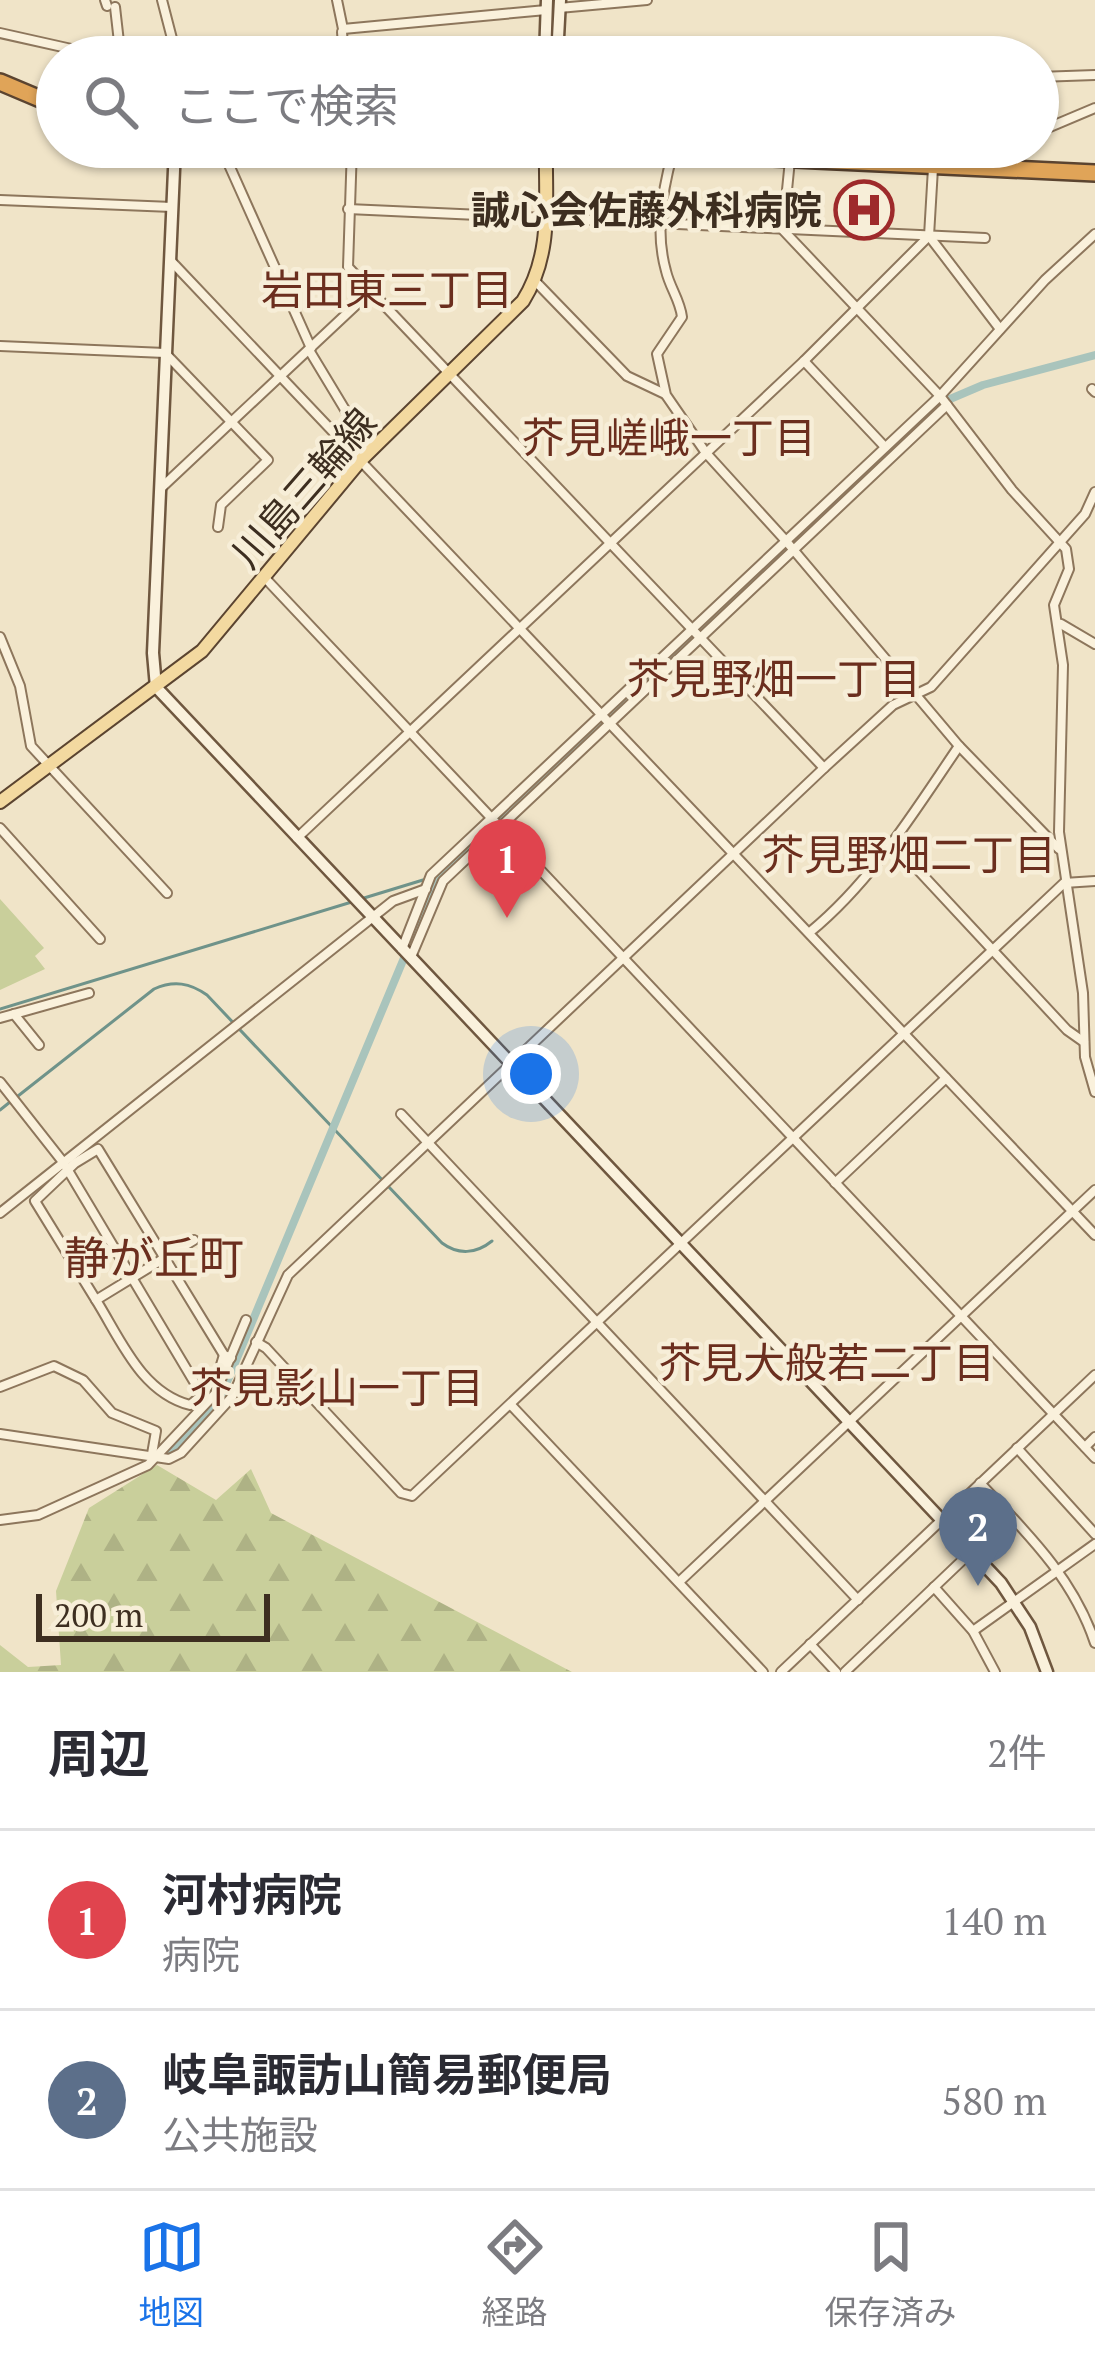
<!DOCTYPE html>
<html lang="ja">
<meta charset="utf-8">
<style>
:root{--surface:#fff;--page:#f7f7f7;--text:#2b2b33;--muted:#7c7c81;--line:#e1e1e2;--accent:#1a73e8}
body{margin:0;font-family:"PT Serif","Noto Sans JP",serif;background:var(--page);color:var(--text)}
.scale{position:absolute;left:36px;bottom:30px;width:234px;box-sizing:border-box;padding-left:12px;border:6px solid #3d2e20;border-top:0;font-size:33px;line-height:42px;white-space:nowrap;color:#3d2e20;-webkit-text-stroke:9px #f7eed8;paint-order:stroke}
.you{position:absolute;left:531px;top:1074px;width:42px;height:42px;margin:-30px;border:9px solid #fff;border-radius:50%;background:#1a73e8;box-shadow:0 0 0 18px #1a73e833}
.badge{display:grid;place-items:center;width:78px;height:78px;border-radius:50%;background:var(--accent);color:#fff;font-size:39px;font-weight:700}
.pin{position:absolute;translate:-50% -99px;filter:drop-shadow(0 3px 6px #0008)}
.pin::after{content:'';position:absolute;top:63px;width:42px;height:36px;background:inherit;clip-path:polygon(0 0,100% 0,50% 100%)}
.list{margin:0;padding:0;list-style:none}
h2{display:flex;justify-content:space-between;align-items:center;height:156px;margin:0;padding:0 48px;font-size:51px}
h2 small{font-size:39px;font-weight:400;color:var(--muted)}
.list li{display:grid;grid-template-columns:78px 1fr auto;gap:36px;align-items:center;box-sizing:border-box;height:180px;padding:0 48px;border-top:3px solid var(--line)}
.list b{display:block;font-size:45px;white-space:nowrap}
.list p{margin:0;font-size:39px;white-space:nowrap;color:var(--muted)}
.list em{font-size:39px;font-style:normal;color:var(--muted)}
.icon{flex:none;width:66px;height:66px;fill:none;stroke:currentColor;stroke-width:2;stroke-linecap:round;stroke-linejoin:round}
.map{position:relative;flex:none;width:1095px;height:1672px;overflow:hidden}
.search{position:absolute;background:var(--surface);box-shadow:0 3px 9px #0004;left:36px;right:36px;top:36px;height:132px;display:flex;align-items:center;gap:30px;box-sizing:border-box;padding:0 42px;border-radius:66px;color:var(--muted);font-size:45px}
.sheet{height:516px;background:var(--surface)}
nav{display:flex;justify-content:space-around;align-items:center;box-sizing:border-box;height:168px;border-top:3px solid var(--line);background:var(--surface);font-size:33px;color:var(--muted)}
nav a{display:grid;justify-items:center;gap:6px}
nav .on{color:var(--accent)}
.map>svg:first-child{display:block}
.green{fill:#c9cf9b}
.forest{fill:url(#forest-firs)}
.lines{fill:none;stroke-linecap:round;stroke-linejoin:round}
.stream{stroke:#6f938a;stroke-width:3}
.canal{stroke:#a9c4bc;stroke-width:8}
.street-casing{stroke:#8d765c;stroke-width:12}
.secondary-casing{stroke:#6f573f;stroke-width:15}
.primary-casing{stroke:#5b4430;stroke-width:16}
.highway-casing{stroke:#5b4430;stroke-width:20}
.street{stroke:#faf1dc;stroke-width:8}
.secondary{stroke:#faf1dc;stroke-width:10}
.primary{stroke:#f3d9a0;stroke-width:12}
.highway{stroke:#e0a458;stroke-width:15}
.labels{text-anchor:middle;stroke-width:9;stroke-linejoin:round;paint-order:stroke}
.poi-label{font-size:39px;font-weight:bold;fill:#3d2e20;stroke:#f7eed8;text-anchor:end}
.street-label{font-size:39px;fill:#3d2e20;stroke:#f7eed8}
.neighbourhood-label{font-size:42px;fill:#6b2e1e;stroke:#f7eed8}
.quarter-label{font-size:45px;fill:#6b2e1e;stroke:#f7eed8}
</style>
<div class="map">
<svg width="1095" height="1672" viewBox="0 0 1095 1672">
<defs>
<pattern id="forest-firs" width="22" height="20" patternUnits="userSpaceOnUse" patternTransform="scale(3)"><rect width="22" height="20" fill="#c9cf9b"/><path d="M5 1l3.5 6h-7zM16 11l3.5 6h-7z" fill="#aeb285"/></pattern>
</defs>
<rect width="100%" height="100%" fill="#f0e4c8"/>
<polygon class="green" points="0,899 44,948 35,956 45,969 0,990"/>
<polygon class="forest" points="157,1465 216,1500 251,1469 271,1513 572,1672 0,1672 0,1645 28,1667 61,1665 56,1591 89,1508"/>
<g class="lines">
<g class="stream">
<polyline points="364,898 423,880"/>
<polyline points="0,1009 355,901"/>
<path d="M18,1096L154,989C174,980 190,983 207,995L442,1243C458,1255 476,1254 492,1241"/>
<polyline points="0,1110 10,1102"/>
</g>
<polyline class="canal" points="171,1454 222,1394 437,879 936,405 983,385 1095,355"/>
<defs>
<g id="street">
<polyline points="105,0 107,6"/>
<polyline points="162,0 176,54"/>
<polyline points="337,0 343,29 546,10"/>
<polyline points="115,7 120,51"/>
<polyline points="559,8 647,0"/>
<polyline points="342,32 344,57"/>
<polyline points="0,33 76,50 199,57"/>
<polyline points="1038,77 1095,75"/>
<polyline points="1038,132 1095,108"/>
<polyline points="221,147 311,348"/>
<polyline points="352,147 348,267 824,768"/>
<path d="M672,155C662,194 655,232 666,271C670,288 680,300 682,317L657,354L666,395L706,453L786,541L959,746L1059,849"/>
<polyline points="790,160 783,230 940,396 1012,490 1066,549 1069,569 1054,605 1063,665 1059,832 1083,993 1085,1057 1095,1092"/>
<polyline points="960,163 1000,147"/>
<polyline points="933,168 929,236 1000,329"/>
<polyline points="0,200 172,207"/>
<polyline points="348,209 985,238"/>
<polyline points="171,261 1095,1235"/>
<polyline points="535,281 627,376 665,394"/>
<polyline points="0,346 165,353 268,460 221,505 218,527"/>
<polyline points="309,350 370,451"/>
<polyline points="804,361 885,447"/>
<polyline points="1092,389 1095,392"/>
<polyline points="161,488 372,290"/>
<polyline points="265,578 1095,1458"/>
<polyline points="1061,624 1095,644"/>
<polyline points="0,637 20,686 31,746 167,893"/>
<polyline points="0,828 100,939"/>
<polyline points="297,838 804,361 929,236"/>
<polyline points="892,842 1067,1030 1084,1042"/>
<path d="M810,932C872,881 914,812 959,746"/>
<polyline points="402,949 431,875 940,396 1045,280 1095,234"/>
<polyline points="411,957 443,881 947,405"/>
<polyline points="14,1014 39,1045"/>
<polyline points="0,1018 89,993"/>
<polyline points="0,1082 63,1162 202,1395 220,1368 224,1355"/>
<polyline points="401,1114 858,1600"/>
<polyline points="835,1183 946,1078"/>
<polyline points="0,1213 393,901 426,889"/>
<path d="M194,1240L96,1300C121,1340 141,1392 190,1405L202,1395"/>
<polyline points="96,1300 35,1201 75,1163 98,1149 224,1355 231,1358"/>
<polyline points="256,1342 266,1348 401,1493 412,1496 1064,883 1095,881"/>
<polyline points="0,1387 54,1366 83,1380 112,1413 156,1431 152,1454"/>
<polyline points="511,1405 763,1672"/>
<polyline points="0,1434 169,1459 181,1453 232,1397 288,1275 824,768 893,705 931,687 1085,514 1095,492"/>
<polyline points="1085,1447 1095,1437"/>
<polyline points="1017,1448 1095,1534"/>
<path d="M980,1483C1026,1532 1073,1577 1095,1643"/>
<polyline points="0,1520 38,1515 148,1465 215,1394 246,1320"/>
<polyline points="679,1582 1095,1190"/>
<polyline points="934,1587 973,1631 995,1672"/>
<polyline points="973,1631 1095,1544"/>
<polyline points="810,1644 836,1672"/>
<polyline points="781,1672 1095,1375"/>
<polyline points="845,1672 971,1552"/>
</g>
<g id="secondary">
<polyline points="545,57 547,0"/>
<polyline points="557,57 560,0"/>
<polyline points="175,147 153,653 156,687 1001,1583 1030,1627 1047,1672"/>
</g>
<path id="primary" d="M0,802L202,651L361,460L523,301C553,253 545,202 546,148"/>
<g id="highway">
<polyline points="0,82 57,106"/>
<polyline points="537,147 1095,173"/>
</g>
</defs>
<use href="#street" class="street-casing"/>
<use href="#secondary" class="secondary-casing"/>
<use href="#primary" class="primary-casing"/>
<use href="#highway" class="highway-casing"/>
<use href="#street" class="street"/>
<use href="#secondary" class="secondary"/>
<use href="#primary" class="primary"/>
<use href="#highway" class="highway"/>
</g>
<defs>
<symbol id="hospital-ring" viewBox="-11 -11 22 22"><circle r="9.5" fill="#f7eed8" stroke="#9e2a2b" stroke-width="1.5"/><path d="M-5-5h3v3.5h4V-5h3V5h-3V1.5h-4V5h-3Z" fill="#9e2a2b"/></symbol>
</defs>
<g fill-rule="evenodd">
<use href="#hospital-ring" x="831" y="177" width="66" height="66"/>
</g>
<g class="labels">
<g class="poi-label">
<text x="822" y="224">誠心会佐藤外科病院</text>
</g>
<g class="street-label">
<text transform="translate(304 488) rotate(-49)" y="14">川島三輪線</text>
</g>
<g class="neighbourhood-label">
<text x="387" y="305">岩田東三丁目</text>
<text x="669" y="453">芥見嵯峨一丁目</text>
<text x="774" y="694">芥見野畑一丁目</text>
<text x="909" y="870">芥見野畑二丁目</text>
<text x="827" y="1378">芥見大般若二丁目</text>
<text x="337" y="1403">芥見影山一丁目</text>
</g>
<g class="quarter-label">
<text x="154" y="1274">静が丘町</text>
</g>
</g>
</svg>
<div class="scale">200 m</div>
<div class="you"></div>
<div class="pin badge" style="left:507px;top:918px;background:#e0444e">1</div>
<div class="pin badge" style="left:978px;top:1586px;background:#5c6f8a">2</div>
<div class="search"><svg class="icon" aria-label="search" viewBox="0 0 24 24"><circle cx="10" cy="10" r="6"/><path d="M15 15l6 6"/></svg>ここで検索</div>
</div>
<section class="sheet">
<h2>周辺<small>2件</small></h2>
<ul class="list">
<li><span class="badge" style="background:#e0444e">1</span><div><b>河村病院</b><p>病院</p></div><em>140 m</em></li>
<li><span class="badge" style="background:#5c6f8a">2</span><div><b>岐阜諏訪山簡易郵便局</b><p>公共施設</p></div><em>580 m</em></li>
</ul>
</section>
<nav>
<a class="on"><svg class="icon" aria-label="map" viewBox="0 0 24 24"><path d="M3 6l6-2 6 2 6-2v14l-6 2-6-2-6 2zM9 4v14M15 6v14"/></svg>地図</a>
<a><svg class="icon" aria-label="directions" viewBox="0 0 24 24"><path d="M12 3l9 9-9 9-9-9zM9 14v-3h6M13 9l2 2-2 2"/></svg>経路</a>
<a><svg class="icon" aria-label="saved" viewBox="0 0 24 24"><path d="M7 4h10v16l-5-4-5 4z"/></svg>保存済み</a>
</nav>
